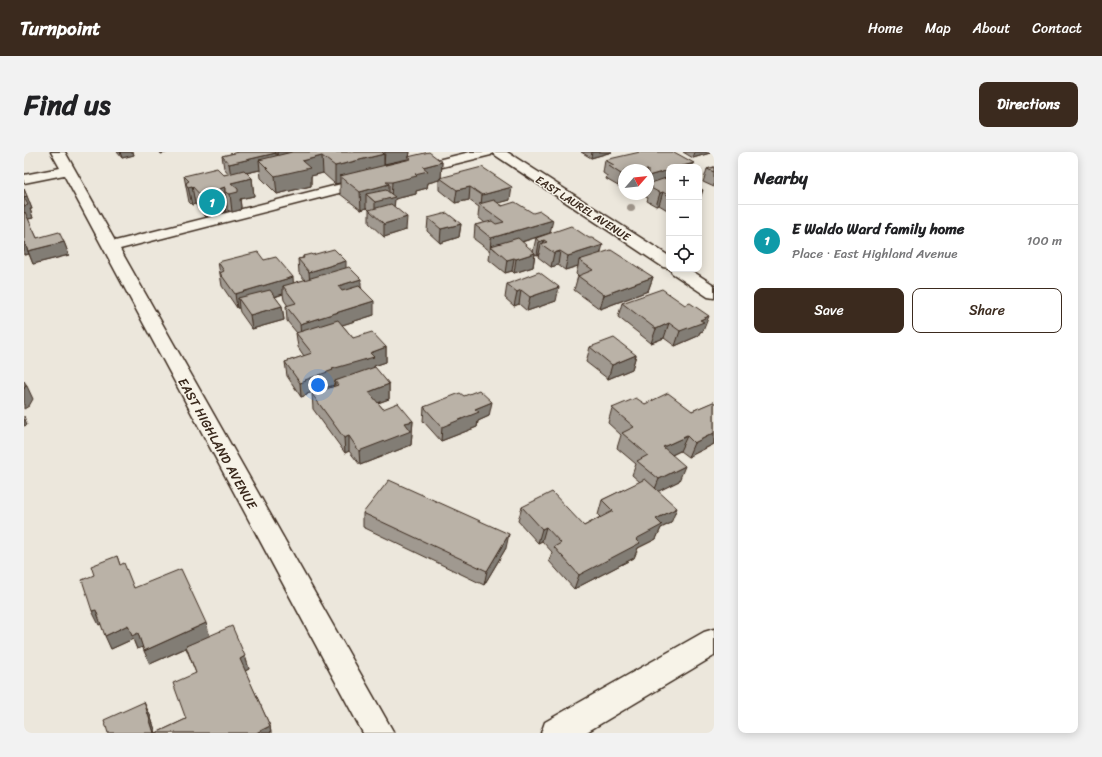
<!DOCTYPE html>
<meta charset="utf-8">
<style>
:root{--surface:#fff;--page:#f2f2f2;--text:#202124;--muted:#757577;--line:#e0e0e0;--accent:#3b2a1e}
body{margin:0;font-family:Sriracha,sans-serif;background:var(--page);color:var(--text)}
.controls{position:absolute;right:12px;top:12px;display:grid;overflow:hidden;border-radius:8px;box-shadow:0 2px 10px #0003}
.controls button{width:36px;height:36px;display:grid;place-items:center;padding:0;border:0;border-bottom:1px solid var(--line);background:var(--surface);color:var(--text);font:20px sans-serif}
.compass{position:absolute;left:594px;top:12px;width:36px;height:36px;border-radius:50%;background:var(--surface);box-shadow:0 2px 10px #0003;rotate:62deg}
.you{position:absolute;left:294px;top:233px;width:14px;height:14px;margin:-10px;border:3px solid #fff;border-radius:50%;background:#1a73e8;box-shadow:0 0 0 6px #1a73e833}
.badge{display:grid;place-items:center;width:26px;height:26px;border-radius:50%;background:var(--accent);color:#fff;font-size:13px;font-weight:700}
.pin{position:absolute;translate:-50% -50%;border:2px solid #fff;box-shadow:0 1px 4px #0006}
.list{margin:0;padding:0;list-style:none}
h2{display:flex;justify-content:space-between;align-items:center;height:52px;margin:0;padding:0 16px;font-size:17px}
h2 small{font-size:13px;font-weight:400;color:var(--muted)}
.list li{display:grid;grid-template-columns:26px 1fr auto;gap:12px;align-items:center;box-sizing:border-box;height:72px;padding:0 16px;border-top:1px solid var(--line)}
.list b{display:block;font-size:15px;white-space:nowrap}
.list p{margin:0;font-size:13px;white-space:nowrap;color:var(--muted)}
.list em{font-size:13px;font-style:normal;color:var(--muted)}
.actions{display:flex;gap:8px;padding:12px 16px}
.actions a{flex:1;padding:9px 0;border:1px solid var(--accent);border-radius:8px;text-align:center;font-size:14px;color:var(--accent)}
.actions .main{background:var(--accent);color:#fff}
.icon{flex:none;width:22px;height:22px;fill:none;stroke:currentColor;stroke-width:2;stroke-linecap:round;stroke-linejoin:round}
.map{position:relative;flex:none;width:690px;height:581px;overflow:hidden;border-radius:8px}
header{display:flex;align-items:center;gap:24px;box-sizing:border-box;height:56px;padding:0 20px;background:var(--accent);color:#fff}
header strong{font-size:19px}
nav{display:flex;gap:22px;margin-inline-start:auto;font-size:14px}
.intro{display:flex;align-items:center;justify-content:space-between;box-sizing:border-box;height:96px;padding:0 24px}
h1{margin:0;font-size:28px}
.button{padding:10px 18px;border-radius:8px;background:var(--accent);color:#fff;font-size:14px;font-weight:700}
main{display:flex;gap:24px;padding:0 24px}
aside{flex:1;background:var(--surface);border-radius:8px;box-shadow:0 2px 10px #0003}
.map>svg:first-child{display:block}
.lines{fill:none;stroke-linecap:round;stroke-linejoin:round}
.minor-casing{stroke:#3b2a1e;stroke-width:3}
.minor{fill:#f7f3e8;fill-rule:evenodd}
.tree{fill:#9f958a}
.wall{fill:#a09990;stroke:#3b2a1e;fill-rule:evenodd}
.shaded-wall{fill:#827d75;stroke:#3b2a1e}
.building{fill:#bab2a7;stroke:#3b2a1e}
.labels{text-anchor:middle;stroke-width:3;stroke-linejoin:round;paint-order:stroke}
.far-street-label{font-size:11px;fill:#3b2a1e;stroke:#f7f3e8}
.street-label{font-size:13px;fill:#3b2a1e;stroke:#f7f3e8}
</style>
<header>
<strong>Turnpoint</strong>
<nav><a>Home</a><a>Map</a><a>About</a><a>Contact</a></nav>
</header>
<div class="intro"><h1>Find us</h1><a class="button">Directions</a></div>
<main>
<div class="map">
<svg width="690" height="581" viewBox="0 0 690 581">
<rect width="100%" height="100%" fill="#ece7dc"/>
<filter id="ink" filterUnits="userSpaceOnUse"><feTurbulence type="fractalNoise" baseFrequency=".025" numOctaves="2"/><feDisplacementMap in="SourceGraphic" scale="8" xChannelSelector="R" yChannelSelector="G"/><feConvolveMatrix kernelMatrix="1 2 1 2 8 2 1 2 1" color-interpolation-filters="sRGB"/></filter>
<g filter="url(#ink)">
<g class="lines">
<defs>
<g id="minor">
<polygon points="27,0 41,0 91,89 345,25 350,26 352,29 350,32 96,97 370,581 339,581 40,23 0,31 0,23 36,16"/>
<polygon points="446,0 483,0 645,104 645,116 639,115 468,1 467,3 390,22 385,21 383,18 385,15"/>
<polygon points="646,117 665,117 690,133 690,146 684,145 648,121"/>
<polygon points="690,477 690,504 561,581 517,581 521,570 680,480"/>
</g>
</defs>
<use href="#minor" class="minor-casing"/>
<use href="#minor" class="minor"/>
</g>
<circle class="tree" cx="607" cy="56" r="4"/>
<g class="wall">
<polygon points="93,0 109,0 110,3 98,6"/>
<path d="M215,0H386L385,5L418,10L417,25L486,48L474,51L527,81L577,101L629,125L624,139L576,157L550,138L554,124L552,122L554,114L541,118L534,113L527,115L514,105L515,102L513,103L511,102L509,115L490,121L488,119L481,121L465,108L466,99L450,87L451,73L461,71L454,65L455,55L445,48L431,51L415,38V28L404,31L403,36L392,39V42L371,47L370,54L382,78L360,85L345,71V58L343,56L337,58L316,42V31L311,32L299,21L287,24V34L253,42L237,26L236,18L223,21L228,26L230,44L216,47L217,55L216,58L208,60L203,58V54H201L202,60L182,65L171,52L168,53L165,50L160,24L200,23L205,22L200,16L198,4ZM384,7V8L360,13V12ZM523,82L512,86L509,100L498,90Z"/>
<polygon points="557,0 588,0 567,6"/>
<polygon points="659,0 686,0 686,1 669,6"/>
<polygon points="581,8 645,15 645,59 635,53 632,54 623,49 624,46 620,44 621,42 624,42 624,18 600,18 600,34 598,33 594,34 582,27 583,24 579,21"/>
<polygon points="690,15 690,35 679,30 683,17"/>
<polygon points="0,37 8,57 6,57 9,66 4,67 13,86 40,90 45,103 9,112 5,102 0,103"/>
<polygon points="404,66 437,72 435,85 416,91 403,79"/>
<polygon points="288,103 322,116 337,135 350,163 318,173 329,186 362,195 362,210 350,214 350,215 365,232 365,247 354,251 359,257 389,269 387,293 336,313 325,299 321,301 289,257 288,242 311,234 311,231 310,231 310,233 283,242 283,243 277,245 263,224 261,210 280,204 274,195 272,181 273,181 263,169 262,154 264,154 260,148 259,142 251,145 258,154 260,168 228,177 216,160 215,156 213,156 198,134 194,110 240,108 269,131 281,128 275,121 274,107 279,106 279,104"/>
<polygon points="483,132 532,149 503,159 495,152 490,154 481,146"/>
<polygon points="598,151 679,179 676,180 674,184 651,194 640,186 627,191 594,165"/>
<polygon points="566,195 612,203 608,217 584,227 562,210"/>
<polygon points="440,244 465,264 454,269 453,275 417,289 399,269 400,255"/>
<polygon points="690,250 690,292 664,305 656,299 648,303 655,329 634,339 647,371 637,376 632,387 614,396 610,406 550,437 525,409 528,400 518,389 514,391 494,369 498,355 560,374 576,365 574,363 578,348 616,330 608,323 612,312 593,296 597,283 584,271 588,256 621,252 668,259"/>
<polygon points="339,361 482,396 460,433 339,375"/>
<polygon points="93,404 96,413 110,436 185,484 221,504 225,517 221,519 246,574 247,581 84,581 126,563 132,581 162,567 172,521 162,496 126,512 119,495 113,497 109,487 87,497 77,472 75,473 70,423"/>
</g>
<g class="shaded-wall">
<polygon points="96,0 109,0 110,3 98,6"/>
<polygon points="136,0 145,0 137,2"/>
<polygon points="253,0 269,0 255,14"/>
<polygon points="361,0 386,0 385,6 384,5 384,7 360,12"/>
<polygon points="568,0 588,0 567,6"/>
<polygon points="671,0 686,0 686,1 669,6"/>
<polygon points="252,1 253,14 235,8 236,18 207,24 205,12"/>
<polygon points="360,2 360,19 316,24 316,31 311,32 311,14"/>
<polygon points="298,4 299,21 287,24 287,34 253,42 251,24 278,9"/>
<polygon points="418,10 417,27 416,26 415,28 404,31 403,36 392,39 392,42 371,47 370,58 351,63 351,50 342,42 342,56 343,56 337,58 336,40 365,32 365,47 367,46 368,30 391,22 399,15"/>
<polygon points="670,11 668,15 655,15"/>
<polygon points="645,18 645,30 624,32 624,24"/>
<polygon points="600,21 600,27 598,33 594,34 597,22"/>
<polygon points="228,26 230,44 216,47 217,55 216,58 208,60 206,42 207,31"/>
<polygon points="168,34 171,52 168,53 164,35"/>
<polygon points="201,35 201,40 203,54 201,54 202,60 182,65 179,46 195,37"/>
<polygon points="446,35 445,48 431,51 433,38"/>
<polygon points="488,35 486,48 460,55 457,53 458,43"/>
<polygon points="679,38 675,50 675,40"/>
<polygon points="639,40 635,53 632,54 636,41"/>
<polygon points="3,44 8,57 6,57 9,66 0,68 0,45"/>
<polygon points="383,65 382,78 360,85 360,72"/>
<polygon points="529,68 526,81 471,98 467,94 466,99 467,86"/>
<polygon points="437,72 435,85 416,91 417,77"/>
<polygon points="520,88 519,93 517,92 515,102 513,103 515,90"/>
<polygon points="0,89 5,102 0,103"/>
<polygon points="40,90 45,103 9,112 4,99"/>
<polygon points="579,93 575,106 555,108 554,114 541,118 544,104"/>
<polygon points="536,99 534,113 527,115 530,101"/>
<polygon points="511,101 509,115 490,121 492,107"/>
<polygon points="490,106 488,119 481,121 483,108"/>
<polygon points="322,109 322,123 286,134 285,120"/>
<polygon points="269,125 270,139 259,134 259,142 220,154 214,146 215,156 213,156 211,142"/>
<polygon points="629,125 624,139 576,157 580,143"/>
<polygon points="337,127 337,141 314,148 314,134"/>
<polygon points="535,135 532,149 503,159 506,145"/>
<polygon points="497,138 495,152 490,154 493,140"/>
<polygon points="350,149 350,163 277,186 276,172"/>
<polygon points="258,154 260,168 228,177 226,163"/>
<polygon points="685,164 679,179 676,180 674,184 651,194 656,179 676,168"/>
<polygon points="645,171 640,186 627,191 632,177"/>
<polygon points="362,195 362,210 350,214 350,219 311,229 311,231 310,231 310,233 283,242 283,243 277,245 276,231 281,228 308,217 346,201"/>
<polygon points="612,203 608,217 584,227 588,213"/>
<polygon points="2,232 9,247 5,254 0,257 0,237"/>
<polygon points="365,232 365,247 345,254 345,240"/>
<polygon points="468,250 465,264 454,269 453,275 417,289 418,275 451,257"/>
<polygon points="0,264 3,273 0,274"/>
<polygon points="389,269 387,293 336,313 335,299 381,271"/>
<polygon points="690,281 690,292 664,305 670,291"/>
<polygon points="325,284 325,299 321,301 320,286"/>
<polygon points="663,284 656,299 633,310 639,295"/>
<polygon points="661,314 655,329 629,342 635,327"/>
<polygon points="653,356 647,371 637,376 632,387 614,396 610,406 550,437 555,423 612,387 632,367"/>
<polygon points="522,375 518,389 514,391 518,377"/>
<polygon points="485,382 482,396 460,433 463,419"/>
<polygon points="72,458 78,471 75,473 68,459"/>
<polygon points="182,471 186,485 126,512 120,499"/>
<polygon points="104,473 114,481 119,495 113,497 109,487 87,497 81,484"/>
<polygon points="221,504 225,517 219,520 216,507"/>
<polygon points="120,550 126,563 132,581 130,581"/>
<polygon points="246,574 247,581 232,581"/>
</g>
<g class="building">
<polygon points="215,0 251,0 252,1 205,12 198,4"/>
<polygon points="268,0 358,0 360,2 311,14 298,4 278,9 286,16 251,24 235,8"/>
<polygon points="405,0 418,10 399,15 404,19 391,22 393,24 368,30 362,30 365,32 336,40 316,24 387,7 384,5"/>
<polygon points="616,0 650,0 670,11 655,15 645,15 645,18 624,24 624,18 600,18 600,21 597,22 585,14 590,13 581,8"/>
<polygon points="458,15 488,35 458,43 446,35 433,38 416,26"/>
<polygon points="690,15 690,20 683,17"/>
<polygon points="193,16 200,23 220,18 228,26 207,31 214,37 214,40 206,42 201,40 201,35 195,37 200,42 179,46 168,34 164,35 162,32 163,30 165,29 160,24"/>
<polygon points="645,25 645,44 639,40 636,41 627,36 629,35 624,32"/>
<polygon points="675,36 679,38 675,40"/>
<polygon points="0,37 3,44 0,45 4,53 0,54"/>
<polygon points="362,38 371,45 351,50 342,42"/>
<polygon points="470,48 478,54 491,50 509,61 516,59 529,68 467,86 451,73 468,69 472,72 480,70 455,52"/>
<polygon points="367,52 383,65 360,72 345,58"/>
<polygon points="1,60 13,86 35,80 40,90 4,99 0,89 0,61"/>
<polygon points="423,61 437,72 417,77 404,66"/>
<polygon points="547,74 565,86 568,86 579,93 544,104 536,99 530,101 517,92 523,90 520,88 515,90 512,86"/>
<polygon points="494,86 511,101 492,107 490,106 483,108 467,94"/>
<polygon points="310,97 322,109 285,120 274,107 280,106 279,104 287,102 288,103"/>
<polygon points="587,98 629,125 580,143 554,124 569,118 555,108"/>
<polygon points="234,100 240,108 252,105 269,125 211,142 196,121 200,119 194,110"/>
<polygon points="325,115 337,127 314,134 318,139 335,134 350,149 276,172 262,154 272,151 259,134"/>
<polygon points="515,120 535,135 506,145 497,138 493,140 483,132"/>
<polygon points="638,137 661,153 666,151 685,164 676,168 680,170 656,179 645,171 632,177 598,151"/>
<polygon points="246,138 258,154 226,163 214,146"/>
<polygon points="314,168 329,186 348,180 362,195 346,201 350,205 308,217 309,218 281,228 282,229 276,231 261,210 288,201 272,181"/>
<polygon points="590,186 612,203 588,213 566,195"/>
<polygon points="351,215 365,232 345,240 359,257 374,251 389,269 381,271 387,279 335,299 325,284 320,286 288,242 314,233 311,229"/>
<polygon points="0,229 2,232 0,237"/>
<polygon points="455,238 468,250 451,257 455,260 418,275 400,255 436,241 440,244"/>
<polygon points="644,241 668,259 689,250 690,250 690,281 670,291 663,284 639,295 661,314 635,327 613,309 624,303 598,281 610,275 588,256 612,246 621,252"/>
<polygon points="621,327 653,356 632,367 638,373 612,387 616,391 555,423 530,395 537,391 522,375 518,377 498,355 528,340 560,374 589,359 578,348"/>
<polygon points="365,328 485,382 463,419 339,361"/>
<polygon points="93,404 96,413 100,411 110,436 157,417 182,471 120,499 114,481 108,484 104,473 81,484 72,458 68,459 58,428 70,423 67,414"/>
<polygon points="208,474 221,504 216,507 246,574 232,581 132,581 162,567 149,531 172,521 162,494"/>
<polygon points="120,550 130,581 84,581 80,568"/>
</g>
</g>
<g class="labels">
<g class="far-street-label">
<text transform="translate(559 56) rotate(33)" y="4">EAST LAUREL AVENUE</text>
</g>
<g class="street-label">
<text transform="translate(194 291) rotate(61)" y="5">EAST HIGHLAND AVENUE</text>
</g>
</g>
</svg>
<div class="controls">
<button>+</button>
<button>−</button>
<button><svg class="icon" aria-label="locate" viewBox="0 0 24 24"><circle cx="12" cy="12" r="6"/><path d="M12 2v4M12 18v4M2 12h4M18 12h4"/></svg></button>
</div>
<svg class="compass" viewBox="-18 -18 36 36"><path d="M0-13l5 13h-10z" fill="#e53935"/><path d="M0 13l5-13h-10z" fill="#757577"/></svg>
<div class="you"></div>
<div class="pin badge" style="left:188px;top:50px;background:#0f9aa8">1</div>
</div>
<aside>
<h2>Nearby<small></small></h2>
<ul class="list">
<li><span class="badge" style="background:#0f9aa8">1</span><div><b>E Waldo Ward family home</b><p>Place · East Highland Avenue</p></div><em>100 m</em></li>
</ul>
<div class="actions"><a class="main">Save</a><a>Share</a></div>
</aside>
</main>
